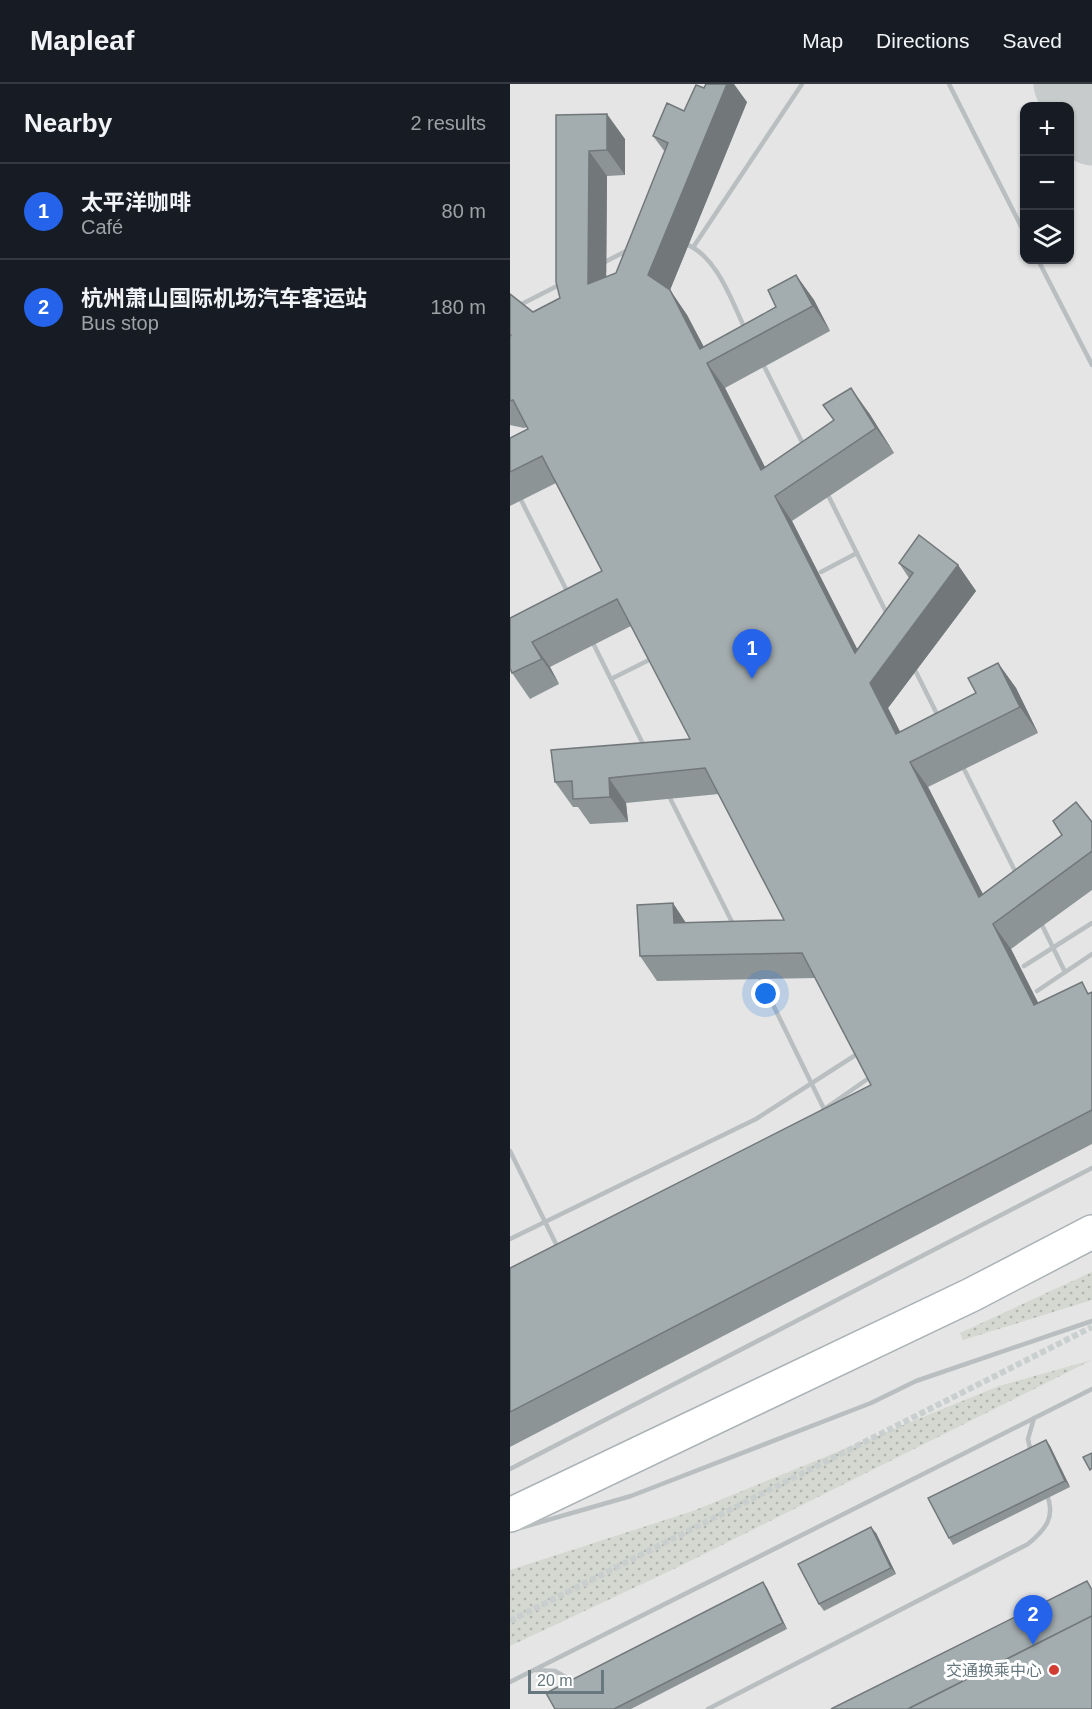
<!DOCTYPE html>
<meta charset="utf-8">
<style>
:root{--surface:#171b24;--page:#20242c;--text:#f1f3f6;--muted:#9ea1a6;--line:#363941;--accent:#2563eb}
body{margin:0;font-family:Helvetica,"Noto Sans SC",sans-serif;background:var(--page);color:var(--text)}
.controls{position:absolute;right:18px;top:18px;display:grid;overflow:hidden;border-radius:12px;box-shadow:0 2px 4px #0004}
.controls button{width:54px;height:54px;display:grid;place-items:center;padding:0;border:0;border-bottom:2px solid var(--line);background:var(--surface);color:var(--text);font:30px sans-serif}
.scale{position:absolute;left:18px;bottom:15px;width:76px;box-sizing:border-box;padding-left:6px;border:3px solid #66787e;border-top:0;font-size:16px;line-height:21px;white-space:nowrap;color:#66787e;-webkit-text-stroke:4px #fff;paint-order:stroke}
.you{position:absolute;left:256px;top:910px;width:21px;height:21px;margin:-15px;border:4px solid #fff;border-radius:50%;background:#1a73e8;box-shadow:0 0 0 9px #1a73e833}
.badge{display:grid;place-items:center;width:39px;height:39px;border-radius:50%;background:var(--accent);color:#fff;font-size:20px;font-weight:700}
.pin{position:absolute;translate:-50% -50px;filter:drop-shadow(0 2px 3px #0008)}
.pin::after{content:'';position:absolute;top:32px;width:21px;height:18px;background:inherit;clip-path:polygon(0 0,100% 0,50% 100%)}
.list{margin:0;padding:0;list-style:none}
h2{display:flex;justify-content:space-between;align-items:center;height:78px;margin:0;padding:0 24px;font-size:26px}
h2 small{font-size:20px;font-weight:400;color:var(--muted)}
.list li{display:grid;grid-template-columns:39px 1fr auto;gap:18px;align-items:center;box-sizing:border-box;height:96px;padding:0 24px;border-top:2px solid var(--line)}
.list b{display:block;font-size:22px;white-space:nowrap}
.list p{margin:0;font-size:20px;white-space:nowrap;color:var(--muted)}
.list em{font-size:20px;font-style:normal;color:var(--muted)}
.icon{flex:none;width:33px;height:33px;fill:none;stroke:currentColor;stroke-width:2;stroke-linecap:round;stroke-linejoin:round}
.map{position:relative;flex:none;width:582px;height:1625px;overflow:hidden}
header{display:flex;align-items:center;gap:36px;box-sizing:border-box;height:84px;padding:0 30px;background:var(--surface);border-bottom:2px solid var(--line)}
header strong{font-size:28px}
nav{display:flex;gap:33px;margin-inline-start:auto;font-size:21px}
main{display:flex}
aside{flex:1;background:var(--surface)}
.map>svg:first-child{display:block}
.built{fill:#e4e5e4;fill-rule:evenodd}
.grass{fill:url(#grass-dots)}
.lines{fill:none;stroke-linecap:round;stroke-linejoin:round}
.taxiway{stroke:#c8cbcb;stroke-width:69}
.street-tunnel{stroke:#c9cece;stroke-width:6;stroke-dasharray:6 3;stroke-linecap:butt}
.secondary-casing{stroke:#abb2b5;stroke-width:36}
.lane{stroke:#b9bec0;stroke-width:4.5}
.secondary{stroke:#fff;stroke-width:33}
.wall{fill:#8c9496}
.shaded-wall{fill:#72787a}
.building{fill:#a3acaf;stroke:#72787a;stroke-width:1.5}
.poi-dot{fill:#d13d33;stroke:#fff;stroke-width:2}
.labels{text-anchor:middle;stroke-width:6;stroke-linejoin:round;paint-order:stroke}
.poi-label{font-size:16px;fill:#66787e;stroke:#fff;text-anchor:end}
</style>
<header>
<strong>Mapleaf</strong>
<nav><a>Map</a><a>Directions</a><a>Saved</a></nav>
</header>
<main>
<aside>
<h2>Nearby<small>2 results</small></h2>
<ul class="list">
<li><span class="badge">1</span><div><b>太平洋咖啡</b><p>Café</p></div><em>80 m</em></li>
<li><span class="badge">2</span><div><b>杭州萧山国际机场汽车客运站</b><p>Bus stop</p></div><em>180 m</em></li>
</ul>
</aside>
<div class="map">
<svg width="582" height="1625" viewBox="0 0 582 1625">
<defs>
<pattern id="grass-dots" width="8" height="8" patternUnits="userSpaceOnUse" patternTransform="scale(1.5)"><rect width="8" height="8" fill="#d4d8d0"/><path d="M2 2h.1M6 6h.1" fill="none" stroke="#b0b4ae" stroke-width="1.8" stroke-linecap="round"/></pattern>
</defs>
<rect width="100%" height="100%" fill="#f4f3f0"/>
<path class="built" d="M0,0H582V1625H0ZM514,22H560V176H514Z"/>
<g class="grass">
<polygon points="582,1188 582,1216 453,1256 450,1249"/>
<polygon points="582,1276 166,1484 0,1562 0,1486 183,1427 489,1302"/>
</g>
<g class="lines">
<polyline class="taxiway" points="558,0 582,47"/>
<polyline class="street-tunnel" points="0,1537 582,1243"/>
<defs>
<polyline id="secondary" points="0,1431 461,1211 582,1148"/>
</defs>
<use href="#secondary" class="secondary-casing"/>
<g class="lane">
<polyline points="439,0 514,148"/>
<path d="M173,159C207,170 222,218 236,247"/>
<polyline points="184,162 292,0"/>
<polyline points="528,176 582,281"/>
<polyline points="91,180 118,166"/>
<polyline points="0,226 51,200"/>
<polyline points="252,278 294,362"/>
<polyline points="316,407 378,532"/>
<polyline points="9,412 58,509"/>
<polyline points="311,488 347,469"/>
<polyline points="82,557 134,662"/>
<polyline points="403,582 429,634"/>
<polyline points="101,595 139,576"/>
<polyline points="452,681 506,789"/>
<polyline points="158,710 224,842"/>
<polyline points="530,837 555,888"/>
<polyline points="514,882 582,839"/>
<polyline points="248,890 314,1025"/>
<polyline points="527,907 582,870"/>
<polyline points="313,1026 356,996"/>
<polyline points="0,1067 48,1164"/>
<polyline points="0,1155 246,1035 344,972"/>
<polyline points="521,1369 518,1355 524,1334"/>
<polyline points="0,1385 582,1084"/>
<polyline points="10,1444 121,1412 361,1319 406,1297 582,1237"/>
<polyline points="26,1586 45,1587 66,1599"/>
<polyline points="0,1598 582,1305"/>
<path d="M198,1625L518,1460C535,1446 546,1433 537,1411"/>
</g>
<use href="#secondary" class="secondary"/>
</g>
<g class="wall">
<polygon points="194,4 237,18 160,206 177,231 194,263 266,223 286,191 304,216 320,247 215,304 255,383 324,337 313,321 359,329 384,369 282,437 347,565 399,494 389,479 448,481 466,507 378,624 390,648 466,609 488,579 506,604 528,649 418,703 473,810 582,738 582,806 501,865 528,919 582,908 582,1060 0,1363 0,1184 361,1001 305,894 147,897 130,872 176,839 274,836 209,710 116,719 118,738 80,740 68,723 63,723 45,698 180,655 121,542 40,583 49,600 20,615 2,589 0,534 92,487 46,399 0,422 0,354 18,345 17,343 14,344 0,341 0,210 23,228 50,214 46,31 115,55 115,91 97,92 96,193 106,189 155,68 143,52 174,27"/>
<polygon points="536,1356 540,1362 560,1403 443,1461 439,1454"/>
<polygon points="366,1449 386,1490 314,1527 309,1520"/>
<polygon points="253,1498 257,1504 277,1545 121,1625 45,1625"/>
</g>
<g class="shaded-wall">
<polygon points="217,0 224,0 237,18 160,206 177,231 201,277 199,278 138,191"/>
<polygon points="97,30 115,55 115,91 97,66"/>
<polygon points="79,67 97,92 96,226 78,200"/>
<polygon points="286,191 304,216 320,247 303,222"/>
<polygon points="197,279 215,304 269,411 251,386"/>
<polygon points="341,304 359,329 384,369 366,344"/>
<polygon points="265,412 282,437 362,594 345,569"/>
<polygon points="448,481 466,507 378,624 404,675 386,650 360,599"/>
<polygon points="22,558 40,583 49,600 32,575"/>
<polygon points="488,579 506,604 528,649 510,623"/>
<polygon points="400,678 418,703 487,838 469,813"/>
<polygon points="99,694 116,719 118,738 100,713"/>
<polygon points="163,819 180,845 164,839"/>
<polygon points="483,840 501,865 542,946 524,921"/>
<polygon points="536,1356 540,1362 560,1403 555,1397"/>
<polygon points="361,1443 366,1449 386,1490 381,1484"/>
<polygon points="253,1498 257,1504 277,1545 273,1539"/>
</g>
<g class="building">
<polygon points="196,0 217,0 138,191 160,206 190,265 266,223 258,206 286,191 303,222 197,279 251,386 324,336 313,321 341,304 366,344 265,412 345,569 403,489 389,479 409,451 448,481 360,599 386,650 466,609 458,594 488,579 510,623 400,678 469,813 552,751 543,737 566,718 582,738 582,767 483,840 524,921 572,898 578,910 582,908 582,1026 0,1328 0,1184 361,1001 292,869 130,872 127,821 163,819 164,839 274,836 195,684 99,694 100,713 63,715 62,697 45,698 41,666 180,655 107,515 22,558 32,575 2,589 0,584 0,534 92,487 32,372 0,388 0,354 18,345 3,316 0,317 0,253 1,251 0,250 0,210 23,228 50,214 46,198 46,31 97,30 97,66 79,67 78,200 106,189 158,59 143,52 157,19 174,27 186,1 194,4"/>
<polygon points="536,1356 555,1397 439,1454 418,1414"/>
<polygon points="582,1369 582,1384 580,1386 573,1373"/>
<polygon points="361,1443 381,1484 309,1520 288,1480"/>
<polygon points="577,1497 582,1506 582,1532 398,1625 321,1625"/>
<polygon points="253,1498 273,1539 104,1625 45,1625 36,1609"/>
<polygon points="582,1532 582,1625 398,1625"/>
</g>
<circle class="poi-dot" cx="544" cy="1586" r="6"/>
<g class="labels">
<g class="poi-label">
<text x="532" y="1592">交通换乘中心</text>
</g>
</g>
</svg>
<div class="controls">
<button>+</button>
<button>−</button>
<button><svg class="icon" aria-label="layers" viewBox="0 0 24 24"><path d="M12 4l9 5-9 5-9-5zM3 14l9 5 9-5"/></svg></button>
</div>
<div class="scale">20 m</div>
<div class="you"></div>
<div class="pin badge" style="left:242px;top:595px">1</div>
<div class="pin badge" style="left:523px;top:1561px">2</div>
</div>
</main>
